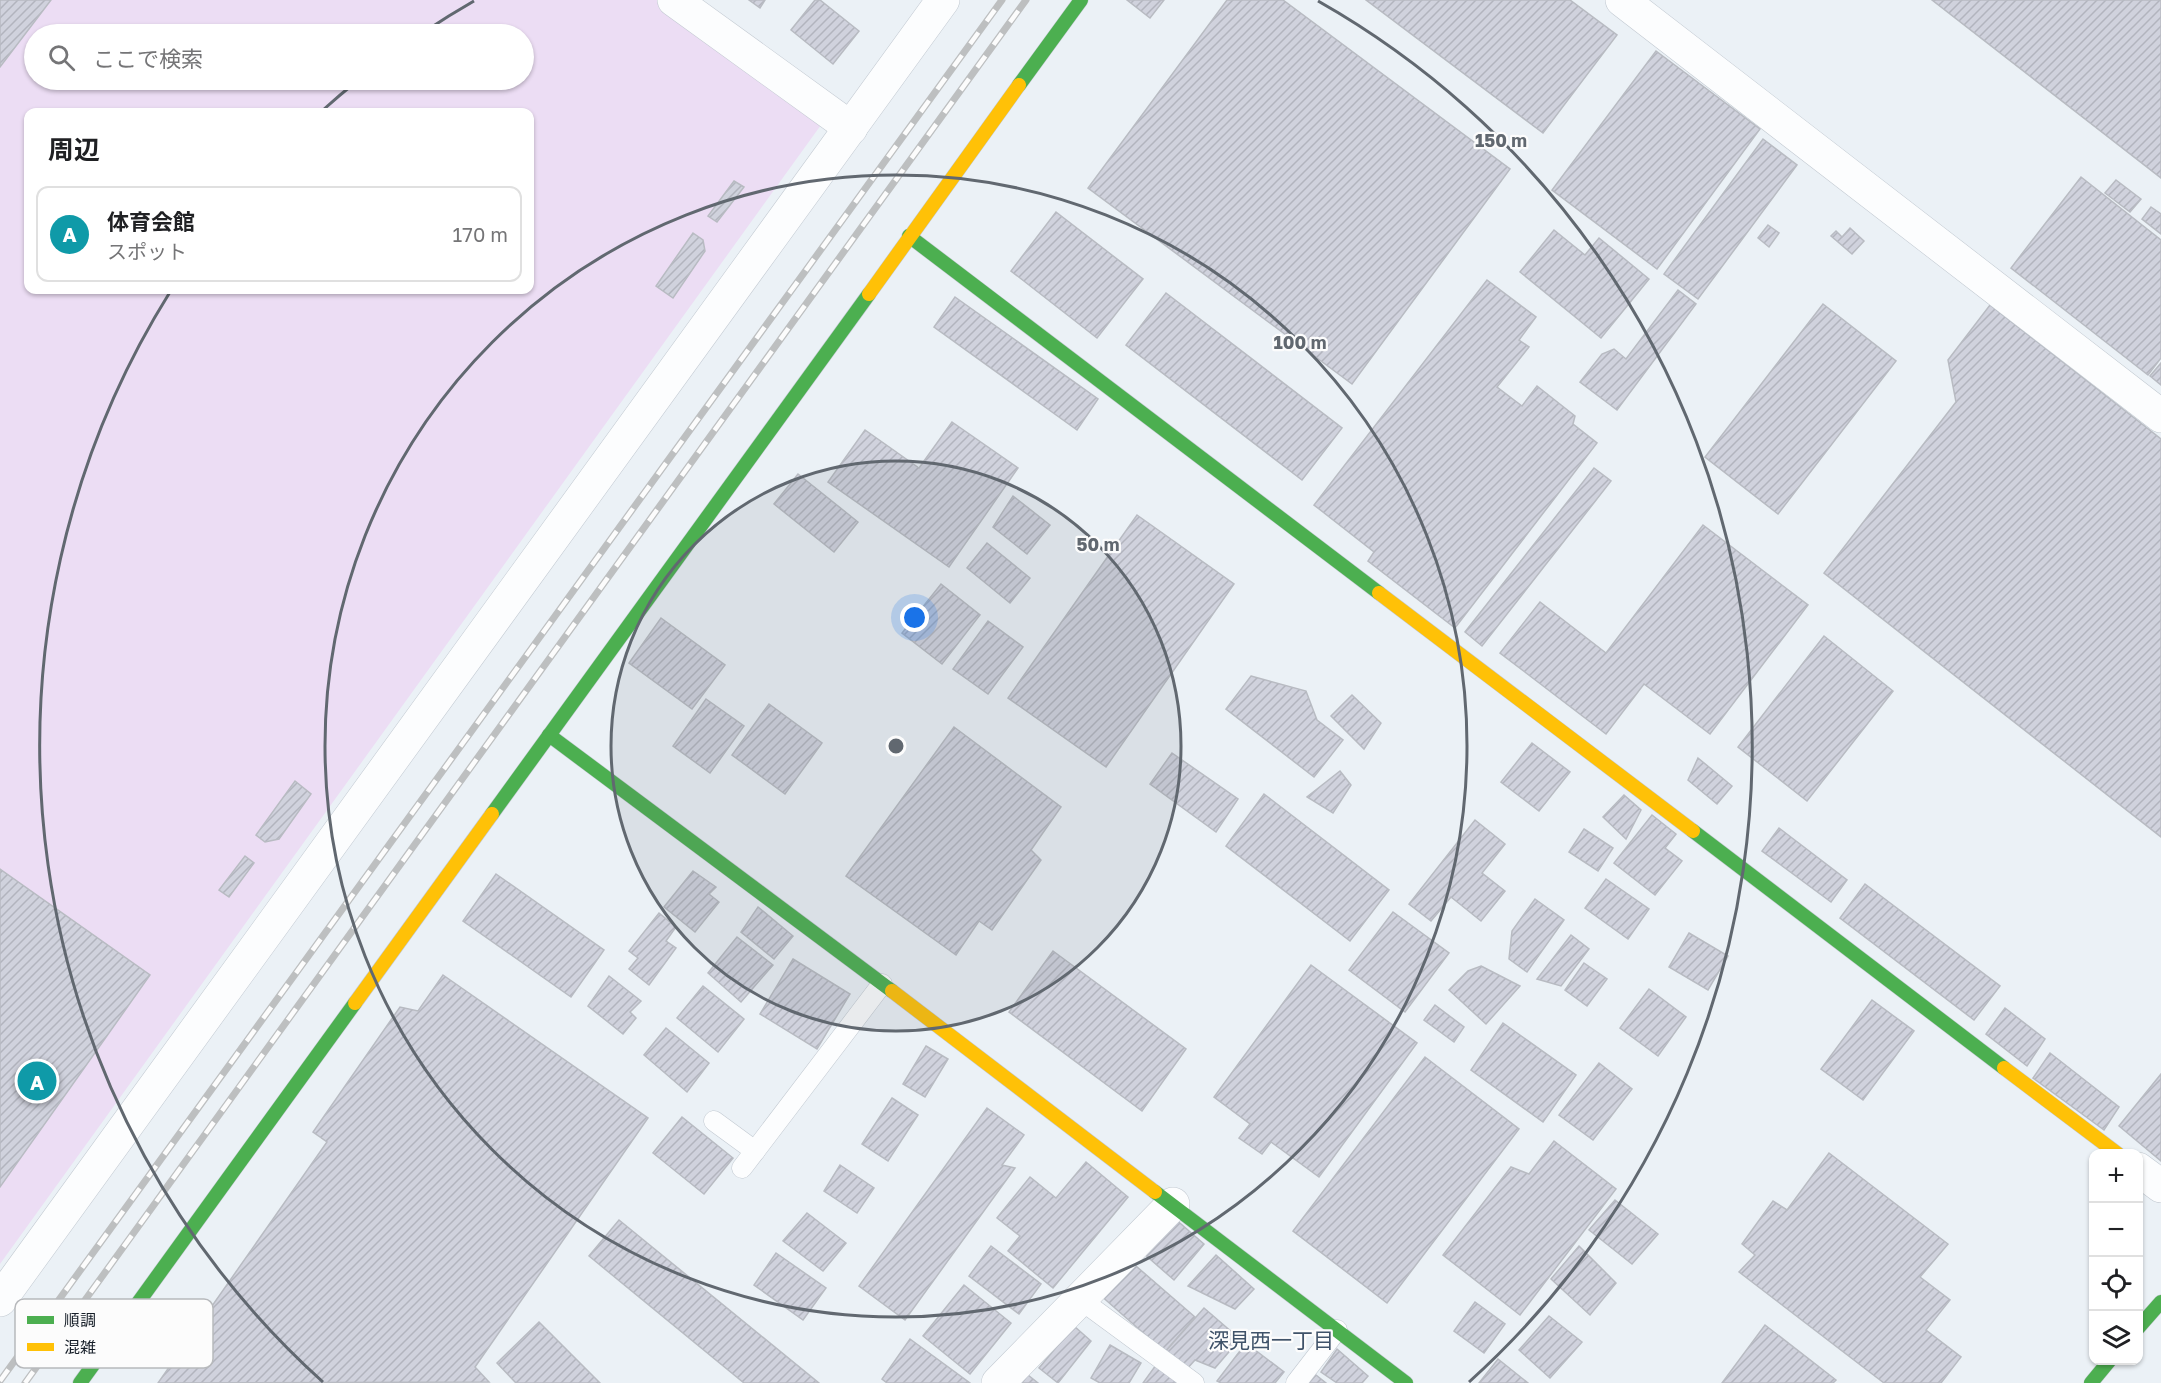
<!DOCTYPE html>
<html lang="ja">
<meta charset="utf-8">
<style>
:root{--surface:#fff;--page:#f6f6f6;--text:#202124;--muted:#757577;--line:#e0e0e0;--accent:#0f766e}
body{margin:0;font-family:"Golos Text","Noto Sans JP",sans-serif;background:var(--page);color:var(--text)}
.controls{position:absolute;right:18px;bottom:18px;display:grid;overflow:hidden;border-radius:12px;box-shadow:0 2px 4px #0004}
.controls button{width:54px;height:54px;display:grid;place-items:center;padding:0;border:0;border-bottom:2px solid var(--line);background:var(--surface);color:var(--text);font:30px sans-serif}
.you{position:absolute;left:915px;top:618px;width:21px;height:21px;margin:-15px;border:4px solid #fff;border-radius:50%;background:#1a73e8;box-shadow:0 0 0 9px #1a73e833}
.badge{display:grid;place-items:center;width:39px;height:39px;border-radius:50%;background:var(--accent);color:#fff;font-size:20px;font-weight:700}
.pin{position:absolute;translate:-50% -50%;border:3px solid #fff;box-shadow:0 2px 6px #0006}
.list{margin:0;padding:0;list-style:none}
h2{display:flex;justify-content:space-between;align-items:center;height:78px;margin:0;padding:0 24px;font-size:26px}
h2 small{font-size:20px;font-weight:400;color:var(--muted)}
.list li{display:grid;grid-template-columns:39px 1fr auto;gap:18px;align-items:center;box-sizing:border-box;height:96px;margin:0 12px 12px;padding:0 12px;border:2px solid var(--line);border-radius:12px}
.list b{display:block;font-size:22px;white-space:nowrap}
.list p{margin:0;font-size:20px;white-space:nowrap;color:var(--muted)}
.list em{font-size:20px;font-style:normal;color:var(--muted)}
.icon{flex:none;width:33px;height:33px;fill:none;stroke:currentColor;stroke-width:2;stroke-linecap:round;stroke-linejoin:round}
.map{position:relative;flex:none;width:2161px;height:1383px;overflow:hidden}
.search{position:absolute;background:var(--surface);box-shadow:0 2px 4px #0004;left:24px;top:24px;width:510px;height:66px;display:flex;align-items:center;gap:15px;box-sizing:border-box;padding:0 21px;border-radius:33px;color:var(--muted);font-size:22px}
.panel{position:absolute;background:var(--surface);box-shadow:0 2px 4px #0004;left:24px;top:108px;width:510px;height:186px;border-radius:12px}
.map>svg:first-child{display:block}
.pitch{fill:#ecddf4;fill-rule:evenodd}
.building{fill:url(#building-hatch);stroke:#b8bbc2;stroke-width:1.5}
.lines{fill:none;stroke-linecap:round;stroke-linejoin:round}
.lane-casing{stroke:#c2c9d1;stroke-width:21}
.street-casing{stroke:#c2c9d1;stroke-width:34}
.fast-casing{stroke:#c2c9d1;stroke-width:15}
.slow-casing{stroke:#c2c9d1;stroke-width:15}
.lane{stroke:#fcfdfe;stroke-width:20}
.street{stroke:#fcfdfe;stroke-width:33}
.fast{stroke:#4caf50;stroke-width:14}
.slow{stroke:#ffc107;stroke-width:14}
.rail-casing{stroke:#bdbfc0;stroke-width:7}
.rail{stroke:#fcfcfc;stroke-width:4.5;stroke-dasharray:14;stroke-linecap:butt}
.ring{fill:none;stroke:#616870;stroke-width:3}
.labels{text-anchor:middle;stroke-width:4.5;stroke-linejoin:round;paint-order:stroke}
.neighbourhood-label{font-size:21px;fill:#3f5269;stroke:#fcfcfc}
.key{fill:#fcfcfc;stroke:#b7b9bc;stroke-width:1.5}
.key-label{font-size:16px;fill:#161e28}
.centre{fill:#616870;stroke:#fcfcfc;stroke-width:3}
.ring-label{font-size:18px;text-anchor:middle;font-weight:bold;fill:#616870;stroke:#fcfcfc;stroke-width:4.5;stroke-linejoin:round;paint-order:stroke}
</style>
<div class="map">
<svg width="2161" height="1383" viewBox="0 0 2161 1383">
<defs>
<pattern id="building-hatch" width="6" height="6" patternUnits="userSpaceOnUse" patternTransform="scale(1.5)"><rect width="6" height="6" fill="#d0d2dd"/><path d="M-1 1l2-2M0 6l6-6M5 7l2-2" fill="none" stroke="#b2b4be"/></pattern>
</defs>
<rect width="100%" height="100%" fill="#ebf1f6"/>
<path class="pitch" d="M0,0H661L826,118L0,1264ZM34,34H524V80H34ZM28,112H530V290H28Z"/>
<g class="building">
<polygon points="0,0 51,0 0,67"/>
<polygon points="749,0 765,0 760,8"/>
<polygon points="815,0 820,0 859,31 833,64 791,30"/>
<polygon points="1127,0 1164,0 1150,18"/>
<polygon points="1227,0 1283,0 1510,169 1352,384 1088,188"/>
<polygon points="1366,0 1570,0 1617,35 1543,133"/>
<polygon points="1932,0 2161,0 2161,178"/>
<polygon points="1656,51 1760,129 1657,269 1552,190"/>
<polygon points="1763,139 1797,165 1698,299 1664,274"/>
<polygon points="2081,177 2161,240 2161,358 2148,375 2011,268"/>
<polygon points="2116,180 2141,199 2130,212 2105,193"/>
<polygon points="734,181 744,187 717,222 708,216"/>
<polygon points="2151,207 2161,214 2161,234 2142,219"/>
<polygon points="1056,212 1143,279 1097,338 1011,271"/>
<polygon points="1768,225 1779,233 1769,247 1758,238"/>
<polygon points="1850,228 1864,241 1852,254 1831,236 1836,231 1842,237"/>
<polygon points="1554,230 1585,255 1599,238 1649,279 1601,338 1520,272"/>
<polygon points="693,233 703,240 705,251 673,298 656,286"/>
<polygon points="1487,280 1536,317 1519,340 1529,347 1497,387 1522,406 1537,386 1575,416 1573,424 1597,443 1455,628 1368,561 1374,552 1314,505"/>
<polygon points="1678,290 1696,304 1617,410 1580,382 1602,354 1614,349 1626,359"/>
<polygon points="1166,293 1342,428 1302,480 1126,345"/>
<polygon points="955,297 1098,399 1077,430 934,327"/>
<polygon points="1823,304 1896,361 1778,514 1705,457"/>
<polygon points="1990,305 2161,439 2161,837 1824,573 1956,402 1948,360"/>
<polygon points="2161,363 2161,385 2150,376"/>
<polygon points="952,422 1018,468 949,567 828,482 865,430 919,468"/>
<polygon points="1594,468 1611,481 1482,646 1465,632"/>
<polygon points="798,474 858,522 834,552 774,504"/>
<polygon points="1013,496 1050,525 1027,554 993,527"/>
<polygon points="1137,515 1234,584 1106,767 1008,698"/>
<polygon points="1703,525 1808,605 1710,734 1644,684 1606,734 1500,653 1540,602 1606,653"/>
<polygon points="987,543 1030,578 1010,603 967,568"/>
<polygon points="941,584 980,615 942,664 902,633"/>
<polygon points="661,618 725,665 692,709 629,663"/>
<polygon points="988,621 1023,647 988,694 953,669"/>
<polygon points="1824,636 1893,691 1807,801 1738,747"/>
<polygon points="1251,676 1306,691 1317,720 1343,740 1314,777 1226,709"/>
<polygon points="1352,695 1381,723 1364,749 1331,716"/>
<polygon points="706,699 744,726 710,773 673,746"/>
<polygon points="769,704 822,743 785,794 732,755"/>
<polygon points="954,727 1061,807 1031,850 1041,860 992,930 979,921 956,955 846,876"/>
<polygon points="1532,743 1570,772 1539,811 1501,782"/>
<polygon points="1172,753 1238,799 1216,832 1150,784"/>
<polygon points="1698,758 1732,786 1717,804 1688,780"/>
<polygon points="1340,771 1351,785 1333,813 1307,797"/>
<polygon points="295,781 311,794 279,839 265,842 256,835"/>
<polygon points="1264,794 1389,890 1350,941 1226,846"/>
<polygon points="1624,795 1641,810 1626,839 1603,817"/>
<polygon points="1652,815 1676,834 1665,848 1682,861 1655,895 1614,863"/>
<polygon points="1475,820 1505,844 1482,873 1505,891 1481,921 1451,897 1431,921 1409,904"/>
<polygon points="1779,828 1847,880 1831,902 1762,851"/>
<polygon points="1584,829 1613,848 1598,871 1569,852"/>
<polygon points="245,856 254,863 229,897 219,890"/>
<polygon points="0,869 150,975 0,1187"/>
<polygon points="693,871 716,887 709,894 719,902 695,932 664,907"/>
<polygon points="496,874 604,950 571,997 463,921"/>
<polygon points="1606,879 1649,909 1628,939 1585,908"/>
<polygon points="1865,884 2000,986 1974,1020 1840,918"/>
<polygon points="1535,899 1564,920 1527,972 1509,959 1512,931"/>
<polygon points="758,907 793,936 774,959 741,932"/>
<polygon points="1393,912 1449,953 1405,1012 1349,970"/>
<polygon points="659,913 676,927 666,941 676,948 649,985 629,969 638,958 629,951"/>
<polygon points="1689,933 1728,956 1708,990 1669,967"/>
<polygon points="1571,935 1589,949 1561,986 1537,979"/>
<polygon points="737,937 773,965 741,1002 708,973"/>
<polygon points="1053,951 1186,1049 1142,1111 1009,1012"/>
<polygon points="793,959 850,994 817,1049 760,1014"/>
<polygon points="1584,963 1607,979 1587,1006 1565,990"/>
<polygon points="1311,965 1417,1043 1319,1177 1271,1142 1262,1154 1239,1138 1250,1124 1214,1097"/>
<polygon points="1481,966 1520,986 1486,1024 1449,990 1468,971"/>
<polygon points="443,975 648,1118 475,1367 489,1382 158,1383 327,1142 313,1132 400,1007 418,1011"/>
<polygon points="609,976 641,1001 630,1012 636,1018 623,1034 588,1006"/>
<polygon points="703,986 744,1019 718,1052 677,1018"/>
<polygon points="1649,989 1686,1017 1658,1056 1620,1028"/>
<polygon points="1872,1000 1914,1031 1863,1100 1821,1069"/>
<polygon points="1435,1005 1464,1027 1454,1042 1424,1020"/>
<polygon points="2005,1008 2045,1039 2027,1066 1986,1034"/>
<polygon points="1503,1023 1576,1075 1543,1122 1471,1070"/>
<polygon points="666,1028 709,1063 687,1092 644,1055"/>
<polygon points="926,1046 948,1059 925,1097 903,1084"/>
<polygon points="2050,1053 2119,1107 2104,1130 2033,1078"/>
<polygon points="1425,1057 1519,1129 1387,1303 1293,1231"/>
<polygon points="1599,1063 1632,1089 1593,1140 1559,1115"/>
<polygon points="2161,1074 2161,1161 2119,1126"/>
<polygon points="892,1098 918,1115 888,1161 862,1144"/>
<polygon points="987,1108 1024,1135 1002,1165 1015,1168 905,1320 859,1286"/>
<polygon points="682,1117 733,1158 704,1194 653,1153"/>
<polygon points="1554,1141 1616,1189 1520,1315 1443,1255 1511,1167 1529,1174"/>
<polygon points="1829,1153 1948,1244 1920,1277 1950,1300 1926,1330 1961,1357 1941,1383 1884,1383 1739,1272 1755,1255 1742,1244 1773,1201 1787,1210"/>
<polygon points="1086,1162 1128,1197 1053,1288 1008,1251 1020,1236 997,1218 1030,1177 1056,1198"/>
<polygon points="840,1165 874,1188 857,1213 824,1191"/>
<polygon points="1615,1200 1658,1234 1632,1264 1589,1230"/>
<polygon points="807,1213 846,1243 823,1271 783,1241"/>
<polygon points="1173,1217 1204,1244 1174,1280 1143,1253"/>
<polygon points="619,1220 819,1383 744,1383 589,1256"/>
<polygon points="991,1246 1041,1284 1019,1314 969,1276"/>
<polygon points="1579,1246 1616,1283 1590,1315 1551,1279"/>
<polygon points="776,1253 826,1288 803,1320 754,1285"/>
<polygon points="1216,1255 1254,1289 1235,1309 1188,1286"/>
<polygon points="1129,1260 1195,1317 1165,1352 1099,1294"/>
<polygon points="964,1285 1011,1323 970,1374 923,1336"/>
<polygon points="1475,1302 1505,1324 1484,1353 1454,1331"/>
<polygon points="1204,1308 1240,1339 1215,1368 1195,1360 1186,1370 1165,1352"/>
<polygon points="1549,1316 1582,1342 1550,1378 1519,1350"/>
<polygon points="539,1322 600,1383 516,1383 497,1363"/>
<polygon points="1765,1325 1836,1380 1833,1383 1722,1383"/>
<polygon points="1074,1326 1091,1341 1058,1383 1039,1368"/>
<polygon points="910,1339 970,1383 887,1383 882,1379"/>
<polygon points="1246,1343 1284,1372 1275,1383 1221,1383 1217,1381"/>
<polygon points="1110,1345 1141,1363 1129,1383 1100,1383 1091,1378"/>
<polygon points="1337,1349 1368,1376 1362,1383 1337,1383 1321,1372"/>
<polygon points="1498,1359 1528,1383 1479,1383"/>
<polygon points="1156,1365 1180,1383 1143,1383"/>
<polygon points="1028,1375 1038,1383 1022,1383"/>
<polygon points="1316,1375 1326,1383 1309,1383"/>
</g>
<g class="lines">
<defs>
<g id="lane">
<polyline points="714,1121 755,1151"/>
<polyline points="742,1168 882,984"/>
<polyline points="1081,1300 1194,1383"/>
<polyline points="1296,1383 1337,1330"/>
</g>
<g id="street">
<polyline points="674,0 851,128"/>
<polyline points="1622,0 2161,416"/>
<polyline points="2138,1169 2161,1186"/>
<polyline points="0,1300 943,0"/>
<polyline points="998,1383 1173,1204"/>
</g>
<g id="fast">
<polyline points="1019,85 1081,0"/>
<polyline points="909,236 1379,593"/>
<polyline points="549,735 892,991"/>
<polyline points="492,814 869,294"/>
<polyline points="1693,831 2004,1068"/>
<polyline points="1155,1192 1406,1383"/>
<polyline points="2138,1328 2161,1302"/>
<polyline points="80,1383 355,1003"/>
<polyline points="2091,1383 2110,1360"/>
</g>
<g id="slow">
<polyline points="869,294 1019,85"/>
<polyline points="1379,593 1693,831"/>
<polyline points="892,991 1155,1192"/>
<polyline points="355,1003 492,814"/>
<polyline points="2004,1068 2118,1154"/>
</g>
</defs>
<use href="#lane" class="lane-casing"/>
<use href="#street" class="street-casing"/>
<use href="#fast" class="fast-casing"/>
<use href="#slow" class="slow-casing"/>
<use href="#lane" class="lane"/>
<use href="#street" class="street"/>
<use href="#fast" class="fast"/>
<use href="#slow" class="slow"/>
<defs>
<g id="rail">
<polyline points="0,1381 1002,0"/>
<polyline points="25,1383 1026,0"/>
</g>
</defs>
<use href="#rail" class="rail-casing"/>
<use href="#rail" class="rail"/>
</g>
<circle cx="896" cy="746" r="285" fill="#616870" fill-opacity=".12"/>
<g class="ring">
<circle cx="896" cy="746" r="285"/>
<circle cx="896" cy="746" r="571"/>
<path d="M323 1382A856 856 0 0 1 170 292M323 110A856 856 0 0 1 357 81M424 32A856 856 0 0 1 474 1M1318 1A856 856 0 0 1 1469 1382"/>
</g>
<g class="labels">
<g class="neighbourhood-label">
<text x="1271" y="1348">深見西一丁目</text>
</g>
</g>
<rect x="15" y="1299" width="198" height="69" rx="9" class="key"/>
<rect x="27" y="1316" width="27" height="8" fill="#4caf50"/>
<rect x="27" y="1343" width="27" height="8" fill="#ffc107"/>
<g class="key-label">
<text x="64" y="1326">順調</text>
<text x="64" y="1353">混雑</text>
</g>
<circle cx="896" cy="746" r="9" class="centre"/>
<g class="ring-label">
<text x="1501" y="147">150 m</text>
<text x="1300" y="349">100 m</text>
<text x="1098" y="551">50 m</text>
</g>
</svg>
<div class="controls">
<button>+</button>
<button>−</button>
<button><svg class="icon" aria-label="locate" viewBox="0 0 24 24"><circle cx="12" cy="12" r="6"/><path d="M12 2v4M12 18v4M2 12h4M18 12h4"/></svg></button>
<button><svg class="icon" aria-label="layers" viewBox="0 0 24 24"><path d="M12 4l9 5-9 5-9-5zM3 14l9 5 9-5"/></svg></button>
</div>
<div class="you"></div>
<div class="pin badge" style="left:37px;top:1081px;background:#0f9aa8">A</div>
<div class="search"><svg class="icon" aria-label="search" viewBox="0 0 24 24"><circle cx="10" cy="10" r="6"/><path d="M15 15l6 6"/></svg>ここで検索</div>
<section class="panel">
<h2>周辺<small></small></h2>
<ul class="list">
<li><span class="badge" style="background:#0f9aa8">A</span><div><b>体育会館</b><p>スポット</p></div><em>170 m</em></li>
</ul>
</section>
</div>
